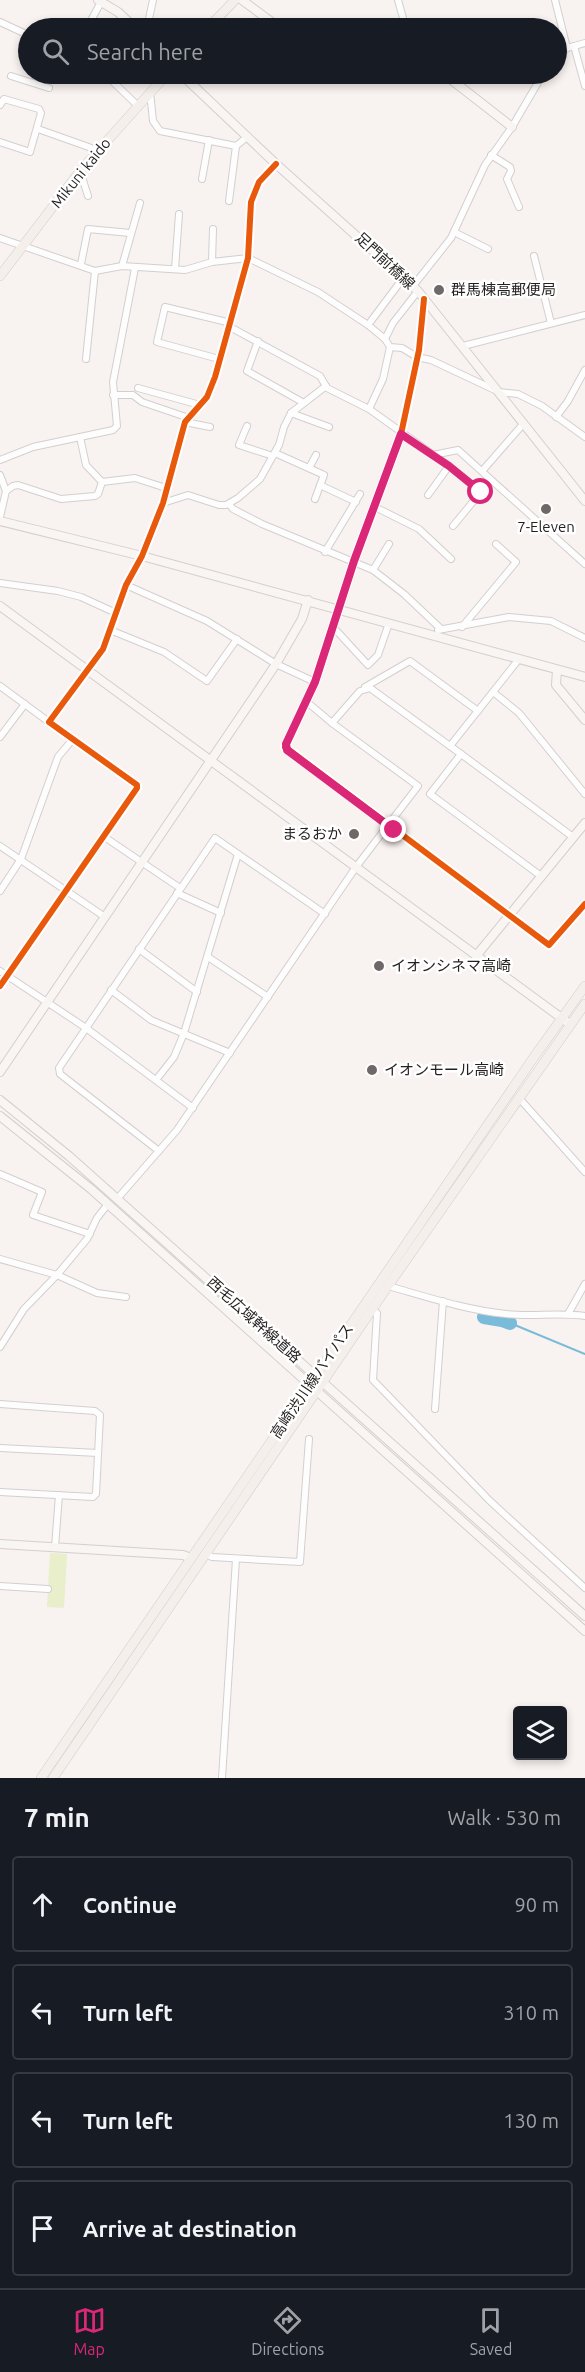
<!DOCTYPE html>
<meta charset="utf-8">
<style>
:root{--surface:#171b24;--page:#242831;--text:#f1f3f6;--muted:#9ea1a6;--line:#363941;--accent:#db2777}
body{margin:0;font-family:Ubuntu,"Noto Sans JP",sans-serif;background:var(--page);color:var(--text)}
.controls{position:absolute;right:18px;bottom:18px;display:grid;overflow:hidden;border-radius:6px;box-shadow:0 3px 9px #0003}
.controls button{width:54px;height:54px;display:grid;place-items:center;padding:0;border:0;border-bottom:2px solid var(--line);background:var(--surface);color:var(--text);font:30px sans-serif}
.stop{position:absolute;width:18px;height:18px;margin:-14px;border:4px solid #db2777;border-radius:50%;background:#fff}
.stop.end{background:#db2777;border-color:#fff;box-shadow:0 2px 6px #0008}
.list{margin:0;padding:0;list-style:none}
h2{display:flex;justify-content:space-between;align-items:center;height:78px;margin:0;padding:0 24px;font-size:26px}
h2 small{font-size:20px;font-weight:400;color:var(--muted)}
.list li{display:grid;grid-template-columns:39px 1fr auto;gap:18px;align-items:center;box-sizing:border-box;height:96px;margin:0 12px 12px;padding:0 12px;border:2px solid var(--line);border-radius:6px}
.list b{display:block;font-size:22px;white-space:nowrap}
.list em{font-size:20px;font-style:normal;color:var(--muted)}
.icon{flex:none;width:33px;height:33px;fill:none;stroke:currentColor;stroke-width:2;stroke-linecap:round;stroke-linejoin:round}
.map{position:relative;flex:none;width:585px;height:1778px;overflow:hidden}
.search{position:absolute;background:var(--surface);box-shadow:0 3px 9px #0003;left:18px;right:18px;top:18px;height:66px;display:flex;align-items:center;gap:15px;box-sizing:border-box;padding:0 21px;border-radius:33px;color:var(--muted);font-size:22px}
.sheet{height:510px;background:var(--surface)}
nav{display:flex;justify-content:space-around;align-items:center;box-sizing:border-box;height:84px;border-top:2px solid var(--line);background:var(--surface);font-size:16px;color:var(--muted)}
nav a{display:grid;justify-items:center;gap:3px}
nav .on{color:var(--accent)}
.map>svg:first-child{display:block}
.green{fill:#e9eecb}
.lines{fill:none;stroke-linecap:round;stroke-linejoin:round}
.stream{stroke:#79bbd8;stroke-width:2}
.river{stroke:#79bbd8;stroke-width:14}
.street-casing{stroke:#d4cfce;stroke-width:8}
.secondary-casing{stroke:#d4cfce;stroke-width:10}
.primary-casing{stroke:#d1cdcc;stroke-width:10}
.street{stroke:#fefdfd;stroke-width:6}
.secondary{stroke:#f8f5f3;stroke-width:8}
.primary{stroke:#f4efea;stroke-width:9}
.cycleway-casing{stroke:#fff;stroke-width:10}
.cycleway{stroke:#e8590c;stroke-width:6}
.route{stroke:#db2777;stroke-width:8}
.poi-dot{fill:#6e6968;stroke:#fff;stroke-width:2}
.labels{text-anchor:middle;stroke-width:5;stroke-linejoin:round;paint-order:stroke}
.street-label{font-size:15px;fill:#231f1e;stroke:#fff}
.poi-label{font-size:15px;fill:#231f1e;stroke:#fff;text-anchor:start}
</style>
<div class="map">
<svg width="585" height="1778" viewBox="0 0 585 1778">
<rect width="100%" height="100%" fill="#f8f2f0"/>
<polygon class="green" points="50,1553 67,1554 64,1608 47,1607"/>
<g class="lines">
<polyline class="stream" points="510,1323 585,1354"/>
<polyline class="river" points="484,1317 502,1320 510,1323"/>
<defs>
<g id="street">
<polyline points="398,0 403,18 399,28"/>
<polyline points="555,0 567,48"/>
<polyline points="0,22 28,35"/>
<polyline points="87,28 101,2"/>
<polyline points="147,28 153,0"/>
<polyline points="574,46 585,86"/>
<polyline points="556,58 567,48 585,43"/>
<polyline points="105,74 138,106"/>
<polyline points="11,76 49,88"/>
<polyline points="150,92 153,121 160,131 236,146 247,137"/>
<polyline points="0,105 4,99 39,109 41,113 30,152 0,142"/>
<polyline points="38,129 97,150"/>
<polyline points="491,155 510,167 511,171 507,179 519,207"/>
<polyline points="80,171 88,196"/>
<polyline points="202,179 209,140"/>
<polyline points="229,201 236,146"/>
<polyline points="454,232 488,249"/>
<polyline points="0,238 95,271 122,266 185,270 212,262 248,258 318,292 368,325 385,339 390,347 402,348 417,357 431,360 499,392 518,394 542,406 585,437"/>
<polyline points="534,256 551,323"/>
<polyline points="212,262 213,229"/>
<polyline points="81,264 88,229 130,233"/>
<polyline points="122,266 140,203"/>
<polyline points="175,269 179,214"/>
<polyline points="413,286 451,238 485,165 512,127 543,74"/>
<polyline points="424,299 419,350 401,434 354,561 315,682 285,747 549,945 585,904"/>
<polyline points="368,325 404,277"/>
<polyline points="230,327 320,376 327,388 369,409 449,466 481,492 453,526"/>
<polyline points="385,339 393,323 418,291"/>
<polyline points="258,341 247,371 304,403"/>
<polyline points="463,346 585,315"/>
<polyline points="86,359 95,271"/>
<polyline points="219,359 157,342 165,307 231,323"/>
<polyline points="138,388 200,405"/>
<polyline points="113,395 133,395 142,402 189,418"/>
<polyline points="369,409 383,379 390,347"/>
<polyline points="291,413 329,427"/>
<polyline points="556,417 568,401 585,370"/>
<polyline points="185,422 210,427"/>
<polyline points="247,426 239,445 273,456"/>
<polyline points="80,437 86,465 102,482"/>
<polyline points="275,453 324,475 315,499"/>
<polyline points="433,455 458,450 585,564"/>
<polyline points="0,460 33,447 113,430 117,426 113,382 135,268"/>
<polyline points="309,468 316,455"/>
<polyline points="483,470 524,423"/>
<polyline points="0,475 6,491 0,517"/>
<polyline points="320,485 356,502"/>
<polyline points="6,491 13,486 18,485 61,499 95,496 98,494 102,482 135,478 166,488"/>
<polyline points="428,495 449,466"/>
<polyline points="163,503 188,495 219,505 226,505 238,498 260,479 279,445 284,427 291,413 326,386"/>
<polyline points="229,504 233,509 262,524 373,570 404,594 440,628"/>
<polyline points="373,506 419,529 451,559"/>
<polyline points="325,552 360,494"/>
<polyline points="373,570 389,544"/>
<polyline points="0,583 58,591 81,597 116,613"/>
<polyline points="126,585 207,621 276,664 315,682"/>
<polyline points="462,627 516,562 496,544"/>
<polyline points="334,628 368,665 378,655 389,623"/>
<polyline points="110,630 164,652 207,681 237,639"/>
<polyline points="438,630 509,617 551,621 585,638"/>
<polyline points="0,686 49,722"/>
<polyline points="365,687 410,661 478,711"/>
<polyline points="493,692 519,713 585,794"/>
<polyline points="332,723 360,691 370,688 461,754"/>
<polyline points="0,737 25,704"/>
<polyline points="450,746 519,659"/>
<polyline points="103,836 180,888"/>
<polyline points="0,846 105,917"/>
<polyline points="541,876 430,794 461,754 573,837"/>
<polyline points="0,891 21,859 58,757 73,739"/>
<polyline points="177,893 221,913"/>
<polyline points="139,949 197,992"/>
<polyline points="208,957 268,997"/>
<polyline points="0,971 86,1028 193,1108"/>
<polyline points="0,986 137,788 137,785 49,722 103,649 126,585 142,556 163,503 185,422 207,397 215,377 248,258 251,202 259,182 276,164"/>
<polyline points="111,990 151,1020 230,1053"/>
<polyline points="156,1080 174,1057 184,1033 238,854"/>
<polyline points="519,1098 585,1172"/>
<polyline points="159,1151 60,1074 59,1068 215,838 325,914"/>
<polyline points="0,1174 42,1192 33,1215 90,1234"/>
<polyline points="117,1199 177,1130 356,867 418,786 332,723 307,702"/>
<polyline points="0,1259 57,1275 97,1293 126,1297"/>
<path d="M388,1286C427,1297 466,1310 506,1314C532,1317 559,1312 585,1316"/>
<polyline points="372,1309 377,1313 373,1380 490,1501 585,1588"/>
<polyline points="568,1314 585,1284"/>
<polyline points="0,1347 24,1309 57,1275 87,1239 97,1218 108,1204"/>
<polyline points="0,1404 95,1411 100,1415 96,1494 93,1497 0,1492"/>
<polyline points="435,1409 443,1301"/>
<polyline points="0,1448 98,1453"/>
<polyline points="55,1547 59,1495"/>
<polyline points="206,1554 212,1557 300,1562 309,1439"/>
<polyline points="0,1586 48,1589"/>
<polyline points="222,1778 236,1559"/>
</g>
<g id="secondary">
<polyline points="98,0 118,12 135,28"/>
<polyline points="242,0 273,23 303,28"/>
<polyline points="181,74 276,164 418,291 585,501"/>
<polyline points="444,74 512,127"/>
<polyline points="0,521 142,556 585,677"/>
<polyline points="0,606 567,1022"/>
<polyline points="557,670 556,685 585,720"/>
<polyline points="476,956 585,823"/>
<polyline points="0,1072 276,664 302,619 308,600"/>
<polyline points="0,1100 69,1156 585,1616"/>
<polyline points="0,1116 91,1189 585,1631"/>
<polyline points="0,1544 183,1555 191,1558"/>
</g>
<g id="primary">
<polyline points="208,28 235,0"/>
<polyline points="0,276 80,171 167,74"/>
<polyline points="41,1778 534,1057 585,986"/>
<polyline points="53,1778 388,1286 585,1004"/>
</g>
</defs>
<use href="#street" class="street-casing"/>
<use href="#secondary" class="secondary-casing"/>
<use href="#primary" class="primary-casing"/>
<use href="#street" class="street"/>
<use href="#secondary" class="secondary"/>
<use href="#primary" class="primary"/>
<defs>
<g id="cycleway">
<polyline points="424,299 419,350 401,434 354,561 315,682 285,747 549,945 585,904"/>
<polyline points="0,986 137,788 137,785 49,722 103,649 126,585 142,556 163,503 185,422 207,397 215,377 248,258 251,202 259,182 276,164"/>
</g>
</defs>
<use href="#cycleway" class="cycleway-casing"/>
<use href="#cycleway" class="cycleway"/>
</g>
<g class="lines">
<polyline class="route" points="394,830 287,750 286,744 315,682 354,561 401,434 449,466 481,492"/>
</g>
<g class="poi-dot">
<circle cx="439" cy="290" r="6"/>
<circle cx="546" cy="509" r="6"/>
<circle cx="354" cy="834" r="6"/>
<circle cx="379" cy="966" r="6"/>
<circle cx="372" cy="1070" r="6"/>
</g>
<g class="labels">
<g class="street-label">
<text transform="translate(81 173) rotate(-51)" y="5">Mikuni kaido</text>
<text transform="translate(385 261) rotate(43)" y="5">足門前橋線</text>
<text transform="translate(254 1320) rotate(42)" y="5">西毛広域幹線道路</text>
<text transform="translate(312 1381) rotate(-56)" y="5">高崎渋川線バイパス</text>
</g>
<g class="poi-label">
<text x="451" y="295">群馬棟高郵便局</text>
<text x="546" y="532" text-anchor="middle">7-Eleven</text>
<text x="342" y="839" text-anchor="end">まるおか</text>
<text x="391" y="971">イオンシネマ高崎</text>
<text x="384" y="1075">イオンモール高崎</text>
</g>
</g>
</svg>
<div class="controls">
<button><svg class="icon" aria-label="layers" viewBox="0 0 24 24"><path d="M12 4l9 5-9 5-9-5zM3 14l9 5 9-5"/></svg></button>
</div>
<div class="stop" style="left:481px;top:492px"></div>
<div class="stop end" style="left:394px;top:830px"></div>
<div class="search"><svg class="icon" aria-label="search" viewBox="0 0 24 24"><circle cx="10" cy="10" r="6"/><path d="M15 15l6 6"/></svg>Search here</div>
</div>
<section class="sheet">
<h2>7 min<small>Walk · 530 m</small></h2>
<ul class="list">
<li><svg class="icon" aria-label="ahead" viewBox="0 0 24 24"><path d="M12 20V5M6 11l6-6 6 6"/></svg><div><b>Continue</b></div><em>90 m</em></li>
<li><svg class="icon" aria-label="left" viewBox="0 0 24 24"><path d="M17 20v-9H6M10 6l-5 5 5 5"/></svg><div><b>Turn left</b></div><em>310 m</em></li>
<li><svg class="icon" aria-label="left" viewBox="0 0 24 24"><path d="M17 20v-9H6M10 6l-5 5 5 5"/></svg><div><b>Turn left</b></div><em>130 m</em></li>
<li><svg class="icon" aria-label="arrive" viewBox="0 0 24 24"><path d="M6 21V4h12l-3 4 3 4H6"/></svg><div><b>Arrive at destination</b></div></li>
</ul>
</section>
<nav>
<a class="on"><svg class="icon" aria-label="map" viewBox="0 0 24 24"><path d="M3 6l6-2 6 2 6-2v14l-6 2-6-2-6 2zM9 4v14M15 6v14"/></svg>Map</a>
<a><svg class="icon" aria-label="directions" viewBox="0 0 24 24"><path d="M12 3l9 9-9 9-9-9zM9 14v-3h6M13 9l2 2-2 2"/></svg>Directions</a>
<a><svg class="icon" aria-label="saved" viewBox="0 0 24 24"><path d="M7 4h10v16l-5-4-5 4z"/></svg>Saved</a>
</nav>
